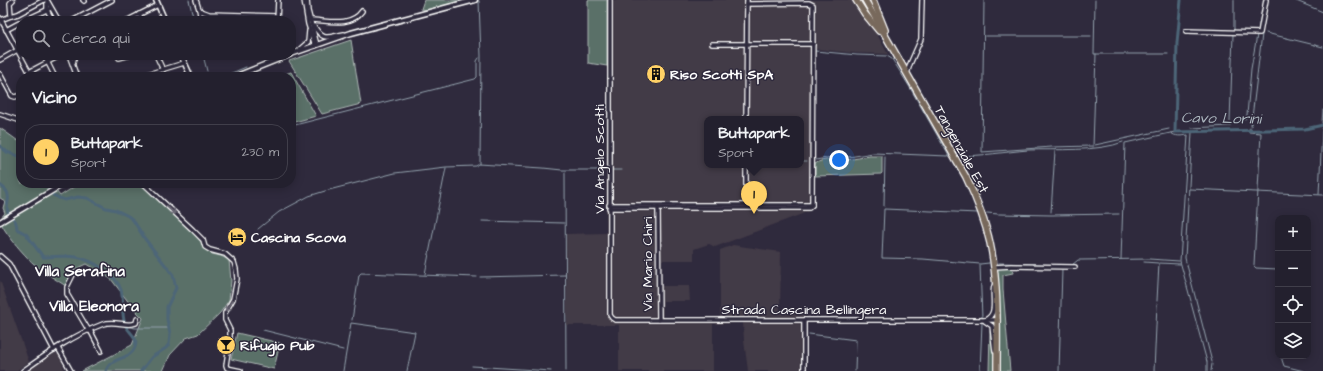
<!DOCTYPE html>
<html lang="it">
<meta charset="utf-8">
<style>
:root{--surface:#23202e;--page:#2f2d3a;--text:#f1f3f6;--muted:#a3a3aa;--line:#403e4a;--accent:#ffd166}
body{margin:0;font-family:"Architects Daughter",sans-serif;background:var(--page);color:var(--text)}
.controls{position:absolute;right:12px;bottom:12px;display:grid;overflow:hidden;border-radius:8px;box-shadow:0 2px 10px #0003}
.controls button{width:36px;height:36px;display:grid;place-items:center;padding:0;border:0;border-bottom:1px solid var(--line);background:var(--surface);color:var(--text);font:20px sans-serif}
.you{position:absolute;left:839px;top:160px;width:14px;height:14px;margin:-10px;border:3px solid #fff;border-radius:50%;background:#1a73e8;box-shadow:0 0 0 6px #1a73e833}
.badge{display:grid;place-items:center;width:26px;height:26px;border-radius:50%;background:var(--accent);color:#111;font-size:13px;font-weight:700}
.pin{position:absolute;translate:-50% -33px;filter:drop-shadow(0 1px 2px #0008)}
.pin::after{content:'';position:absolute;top:21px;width:14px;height:12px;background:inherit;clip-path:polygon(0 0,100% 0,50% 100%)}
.popup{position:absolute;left:704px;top:116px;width:100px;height:52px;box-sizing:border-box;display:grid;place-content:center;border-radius:8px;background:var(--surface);filter:drop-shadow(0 1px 3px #0005);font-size:13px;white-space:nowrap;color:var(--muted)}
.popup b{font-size:15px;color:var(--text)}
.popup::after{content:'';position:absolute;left:50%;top:100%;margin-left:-8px;border:8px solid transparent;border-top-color:var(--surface)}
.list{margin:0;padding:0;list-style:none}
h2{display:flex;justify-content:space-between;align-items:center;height:52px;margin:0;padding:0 16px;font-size:17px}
h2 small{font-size:13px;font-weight:400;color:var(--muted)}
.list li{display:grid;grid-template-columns:26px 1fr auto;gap:12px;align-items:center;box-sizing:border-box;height:56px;margin:0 8px 8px;padding:0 8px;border:1px solid var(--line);border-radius:16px}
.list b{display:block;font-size:15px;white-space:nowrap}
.list p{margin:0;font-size:13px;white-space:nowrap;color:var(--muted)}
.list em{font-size:13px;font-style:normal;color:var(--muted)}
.icon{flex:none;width:22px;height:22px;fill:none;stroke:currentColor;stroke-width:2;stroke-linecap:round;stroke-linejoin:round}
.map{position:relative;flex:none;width:1323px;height:371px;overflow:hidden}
.search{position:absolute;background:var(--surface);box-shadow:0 2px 10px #0003;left:16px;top:16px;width:280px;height:44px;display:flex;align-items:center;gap:10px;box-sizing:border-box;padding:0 14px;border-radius:16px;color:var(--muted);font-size:15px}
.panel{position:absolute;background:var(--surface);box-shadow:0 2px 10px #0003;left:16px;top:72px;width:280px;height:116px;border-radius:16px}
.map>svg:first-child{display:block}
.built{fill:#423a46;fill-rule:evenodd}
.green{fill:#5a6f68;stroke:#acb7b4}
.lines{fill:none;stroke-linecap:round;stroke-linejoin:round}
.stream{stroke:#94a3ae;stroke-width:1}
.canal{stroke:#4d6678;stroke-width:3}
.minor-casing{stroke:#fff;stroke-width:6}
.tertiary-casing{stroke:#fff;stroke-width:7}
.primary-casing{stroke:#fff;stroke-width:8}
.minor{stroke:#2f2a3d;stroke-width:3.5}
.tertiary{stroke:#2f2a3d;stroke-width:4}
.primary{stroke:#78695c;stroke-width:5.5}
.oneway{stroke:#6d6a77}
.labels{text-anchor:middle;stroke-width:3;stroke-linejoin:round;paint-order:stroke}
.poi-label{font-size:14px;font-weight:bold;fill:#fff;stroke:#2f2a3d;text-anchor:start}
.street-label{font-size:14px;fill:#fff;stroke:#2f2a3d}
.water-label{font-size:15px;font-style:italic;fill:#afbac2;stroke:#2f2a3d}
.neighbourhood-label{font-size:15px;font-weight:bold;fill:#fff;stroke:#2f2a3d}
</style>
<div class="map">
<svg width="1323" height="371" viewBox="0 0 1323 371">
<rect width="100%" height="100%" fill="#2f2a3d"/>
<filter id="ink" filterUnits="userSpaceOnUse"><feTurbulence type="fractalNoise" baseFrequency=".025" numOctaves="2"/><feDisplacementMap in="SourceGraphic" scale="8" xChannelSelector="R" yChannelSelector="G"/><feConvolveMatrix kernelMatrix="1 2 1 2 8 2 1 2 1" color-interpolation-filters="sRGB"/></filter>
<g filter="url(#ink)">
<g class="built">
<path d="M607,0H853L863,16L878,36L888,54L855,53L815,49L814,205L810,211L715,247L709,244L694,249V260H662V286H689L690,301H663V317H720V250L733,245L781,252L780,313H807V371H748L744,341L743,323L713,324V371H619V325H567L566,234L606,233ZM707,119H801V165H707Z"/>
<polygon points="0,280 29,362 16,371 0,371"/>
<polygon points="55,353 58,354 61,360 65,371 27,371"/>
</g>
<g class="green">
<polygon points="424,0 464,0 429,10 421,9"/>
<polygon points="588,0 607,0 607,66 588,63"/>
<polygon points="351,40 361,104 322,114 289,61"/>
<polygon points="291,72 316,116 291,123 291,77 277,77"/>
<path d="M0,128L21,143V183H50L60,196L80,183H142L191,231L212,254L221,256L229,260L231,281L229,300L220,313L198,334L186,338L170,355L163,371H82L132,345L143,318L133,308L111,279L86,264L73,270L66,286C55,279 43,272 33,263C26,257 0,228 0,219L5,213L3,208L5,201L0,198Z"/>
<path d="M870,156H882V173L881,174L815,176V164C824,157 837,161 847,160C855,159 862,157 870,156Z"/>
<polygon points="1011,265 1013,273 1003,275 1003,290 1010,371 989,371 990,331 993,319 992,267"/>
<polygon points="237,333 280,343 274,369 231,359"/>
</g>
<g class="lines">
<g class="stream">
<polyline points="189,0 194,21"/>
<polyline points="984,0 982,152 1052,147 1092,146"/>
<polyline points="1095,0 1094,54 1168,54"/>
<polyline points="1294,0 1323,12"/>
<polyline points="479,1 481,56 480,164"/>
<polyline points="1263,25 1268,0"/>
<polyline points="1258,30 1264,0"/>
<polyline points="1234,31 1234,0"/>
<polyline points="1266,33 1323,47"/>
<polyline points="985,36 1091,36"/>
<polyline points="815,51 857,55 887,56 892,59 909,86 949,156"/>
<polyline points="203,55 207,71"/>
<polyline points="222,77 246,67"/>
<polyline points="1245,119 1247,115 1251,69 1257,35"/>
<polyline points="1230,121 1233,35"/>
<polyline points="1322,123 1323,110"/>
<polyline points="291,126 475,79 477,77 477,61 479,58"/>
<polyline points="1251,126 1262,34"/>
<polyline points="1192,128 1230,126 1230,125"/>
<polyline points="1249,129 1249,132 1261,133 1254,265"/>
<polyline points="1250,129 1250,128"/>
<polyline points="1322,129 1323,127"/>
<path d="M1171,133C1175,137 1182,136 1188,135L1180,261L1191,301"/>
<polyline points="1095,145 1169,129"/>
<polyline points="1093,147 1096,54"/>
<path d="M958,156C982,156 1005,152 1028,150C1055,149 1099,152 1123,142"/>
<polyline points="816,160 832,157 843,158 873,153 948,156"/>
<polyline points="801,161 807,161"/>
<polyline points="710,165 718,165"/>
<polyline points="612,170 622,170"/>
<polyline points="565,173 566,371"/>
<polyline points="1189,189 1323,195"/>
<polyline points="1319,194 1322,131"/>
<polyline points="884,206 885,157"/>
<polyline points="1051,212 1055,151"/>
<polyline points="978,213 884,209 882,258 923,259 980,264 989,263"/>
<polyline points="987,213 998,214"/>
<polyline points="999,214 1051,215 1119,214"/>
<polyline points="482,221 564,223"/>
<polyline points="258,229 279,212 296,203 309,196 325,191 395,173 446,167 476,166 479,164 543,168 562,170 607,170"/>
<polyline points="1121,259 1125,143 1175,132"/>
<polyline points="1144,262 1158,263"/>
<polyline points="1186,262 1185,258 1192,132"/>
<polyline points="999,263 1072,265 1078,260 1080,260 1149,259 1179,261"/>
<polyline points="980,265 982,318"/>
<polyline points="1187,265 1212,362"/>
<polyline points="1254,266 1256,268 1278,269"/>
<polyline points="425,274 446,168"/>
<polyline points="480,277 565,275"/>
<polyline points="1157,301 1159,263 1180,264"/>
<polyline points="1191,303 1207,362 1207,371"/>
<polyline points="352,320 359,275 361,273 477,277"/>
<polyline points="126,326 135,328 169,328"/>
<polyline points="263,330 343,350"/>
<polyline points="809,334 856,340 855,371"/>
<polyline points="1282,356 1282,360 1284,366 1304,371"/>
<polyline points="472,366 551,371"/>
<polyline points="343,371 351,323 415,332 407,371"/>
<polyline points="980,371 982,323"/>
<polyline points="1059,371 1062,270"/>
<polyline points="1154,371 1157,304"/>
<polyline points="1211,371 1212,364"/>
</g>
<g class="canal">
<polyline points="1181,0 1177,43 1175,132 1305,129 1323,125"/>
<polyline points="0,146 7,152 21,157"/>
<polyline points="45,183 53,195 59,198 65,200 78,197 87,198 106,208 116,210 128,216 133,220 145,239 173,275 176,288 167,307 167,319 170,334 169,344 166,348 152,357 141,371"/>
<path d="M0,185C2,187 6,189 7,192C11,199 5,206 8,212C13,221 16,217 17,229L26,234L43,257C53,257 66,255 76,257C92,260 116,274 121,290C124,301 121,313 125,324C127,332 139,336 135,347C131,360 110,357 106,371"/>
</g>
<defs>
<g id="minor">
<polyline points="47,0 59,21"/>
<polyline points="83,0 84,1"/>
<polyline points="196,0 199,9 201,21"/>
<polyline points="304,0 308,24 315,46"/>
<polyline points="307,0 308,11 317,45"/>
<polyline points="610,0 610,315 612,318 615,320 998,320"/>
<polyline points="47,1 47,10 53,21"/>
<polyline points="199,9 201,11 209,14 277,16"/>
<polyline points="139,14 142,21"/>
<polyline points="11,16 10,3 13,0"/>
<polyline points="0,18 32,77"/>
<polyline points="1,20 11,16 18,14 44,0"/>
<path d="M311,20C329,21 351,27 362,11"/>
<polyline points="23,21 51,8"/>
<polyline points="72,21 112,0"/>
<polyline points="126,21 158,5"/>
<polyline points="277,21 278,0"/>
<path d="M314,26C324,42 327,37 344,34"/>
<polyline points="6,30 21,22"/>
<polyline points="1186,31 1260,33 1266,0"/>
<polyline points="712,44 813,44"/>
<polyline points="300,49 308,42 309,31"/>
<polyline points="44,55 55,77"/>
<polyline points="69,55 77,77"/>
<polyline points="118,55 119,58 130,55"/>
<polyline points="156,55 163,70"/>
<polyline points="274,56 274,55"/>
<polyline points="0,60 21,48"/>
<polyline points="73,63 75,55"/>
<polyline points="29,72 61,55"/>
<polyline points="0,74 12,96 15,97 21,95"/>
<polyline points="907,74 910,64 921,39 922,0"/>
<polyline points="138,77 184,63"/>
<polyline points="0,114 21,121"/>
<polyline points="746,119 747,0"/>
<polyline points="143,183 193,230 203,240 205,247 210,250 225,254 234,262 236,269 237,279 233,299 225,313 225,320 230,330 230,339 226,365 227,368 241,371"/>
<polyline points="609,205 812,205"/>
<polyline points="746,205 746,165"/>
<polyline points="658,207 659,320"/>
<polyline points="609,208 809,208 812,205 813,5 809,3 747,4"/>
<polyline points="0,256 9,264 54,350"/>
<polyline points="994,267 1011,266 1075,267"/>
<polyline points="74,273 67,287 67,294 89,331"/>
<path d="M985,320C999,314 991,297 994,286"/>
<polyline points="985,321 992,326 995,351"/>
<polyline points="90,330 101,351"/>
<polyline points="58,348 71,371"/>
<path d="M23,371C48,353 74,335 103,324C115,320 127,327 136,323L137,319"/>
<polyline points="804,371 804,320"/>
</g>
<g id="tertiary">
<polyline points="156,0 165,21"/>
<polyline points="291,54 351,33 475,0"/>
<polyline points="181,55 191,77"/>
<polyline points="234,77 289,55"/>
<polyline points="0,222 65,183"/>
</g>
<g id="primary">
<polyline points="856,0 865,14 879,31"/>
<path d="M865,0L966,177C976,198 985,220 990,243C999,285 997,329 997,371"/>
<polyline points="873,0 885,30"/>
</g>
</defs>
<use href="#minor" class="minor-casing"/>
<use href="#tertiary" class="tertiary-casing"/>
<use href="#primary" class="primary-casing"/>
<use href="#minor" class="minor"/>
<use href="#tertiary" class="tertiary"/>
<use href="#primary" class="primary"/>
</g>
<defs><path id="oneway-shaft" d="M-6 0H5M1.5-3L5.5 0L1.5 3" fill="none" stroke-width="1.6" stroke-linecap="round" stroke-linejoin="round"/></defs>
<g class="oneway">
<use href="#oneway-shaft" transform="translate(171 210) rotate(44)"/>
<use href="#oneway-shaft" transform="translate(229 306) rotate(120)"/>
</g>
</g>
<defs>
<symbol id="building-disc" viewBox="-11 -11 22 22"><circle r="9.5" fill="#ffd166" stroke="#2f2a3d"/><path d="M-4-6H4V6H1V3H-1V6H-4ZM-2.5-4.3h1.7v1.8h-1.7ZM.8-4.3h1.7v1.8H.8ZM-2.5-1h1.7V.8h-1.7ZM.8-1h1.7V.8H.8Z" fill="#111"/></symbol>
<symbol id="hotel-disc" viewBox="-11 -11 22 22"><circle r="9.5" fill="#ffd166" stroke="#2f2a3d"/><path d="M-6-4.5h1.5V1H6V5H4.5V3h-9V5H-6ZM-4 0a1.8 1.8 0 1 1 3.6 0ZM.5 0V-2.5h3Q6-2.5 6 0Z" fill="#111"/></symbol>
<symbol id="bar-disc" viewBox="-11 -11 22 22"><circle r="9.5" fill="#ffd166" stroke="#2f2a3d"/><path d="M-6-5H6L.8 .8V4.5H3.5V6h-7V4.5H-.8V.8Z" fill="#111"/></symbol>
</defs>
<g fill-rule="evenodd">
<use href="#building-disc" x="645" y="63" width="22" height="22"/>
<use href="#hotel-disc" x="226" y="226" width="22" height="22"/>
<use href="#bar-disc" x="215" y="334" width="22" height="22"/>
</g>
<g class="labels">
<g class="poi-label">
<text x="670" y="79">Riso Scotti SpA</text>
<text x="251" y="242">Cascina Scova</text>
<text x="240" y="350">Rifugio Pub</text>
</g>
<g class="street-label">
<text transform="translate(962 149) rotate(61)" y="5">Tangenziale Est</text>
<text transform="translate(599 159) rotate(-90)" y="5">Via Angelo Scotti</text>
<text transform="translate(647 264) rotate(-90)" y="5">Via Mario Chiri</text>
<text x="804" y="314">Strada Cascina Bellingera</text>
</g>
<g class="water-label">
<text transform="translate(1221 118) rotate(1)" y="5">Cavo Lorini</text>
</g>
<g class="neighbourhood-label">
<text x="80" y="276">Villa Serafina</text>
<text x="94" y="311">Villa Eleonora</text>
</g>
</g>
</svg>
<div class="controls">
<button>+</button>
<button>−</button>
<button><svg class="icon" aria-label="locate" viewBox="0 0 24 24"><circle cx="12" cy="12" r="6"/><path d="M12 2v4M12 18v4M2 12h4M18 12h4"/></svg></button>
<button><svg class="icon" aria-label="layers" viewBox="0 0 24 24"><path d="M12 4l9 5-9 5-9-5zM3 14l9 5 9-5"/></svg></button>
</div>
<div class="you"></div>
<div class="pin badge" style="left:754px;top:214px">1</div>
<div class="popup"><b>Buttapark</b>Sport</div>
<div class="search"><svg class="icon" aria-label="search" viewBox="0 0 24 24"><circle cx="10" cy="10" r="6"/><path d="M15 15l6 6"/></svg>Cerca qui</div>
<section class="panel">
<h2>Vicino<small></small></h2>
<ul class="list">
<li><span class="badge">1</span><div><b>Buttapark</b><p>Sport</p></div><em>230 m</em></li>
</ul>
</section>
</div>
